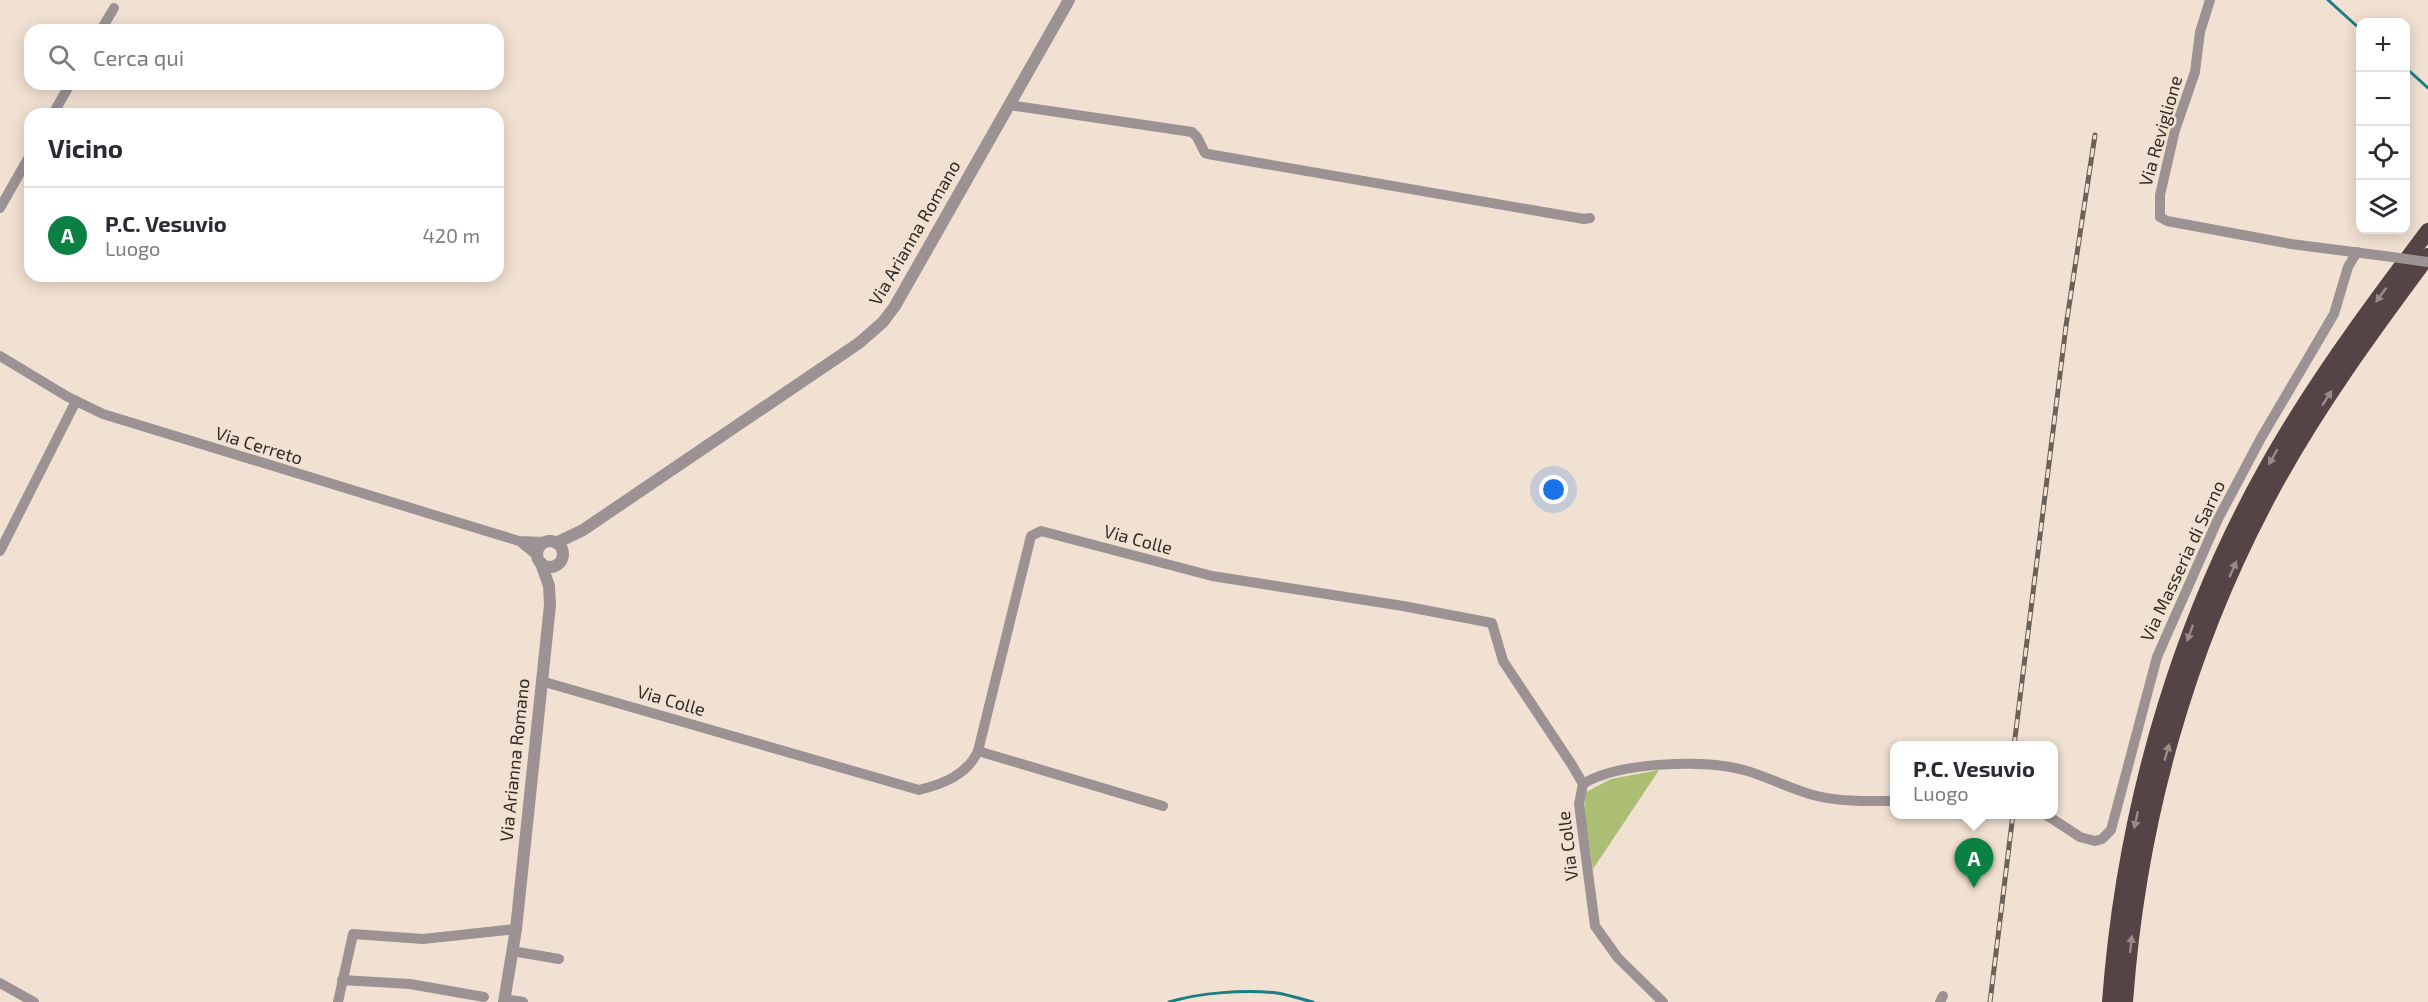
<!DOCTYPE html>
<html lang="it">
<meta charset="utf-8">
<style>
:root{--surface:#fff;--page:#f2f2f3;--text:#2b2b33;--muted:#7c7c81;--line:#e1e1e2;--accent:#0b8043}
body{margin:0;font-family:"Exo 2",sans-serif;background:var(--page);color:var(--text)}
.controls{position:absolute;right:18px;top:18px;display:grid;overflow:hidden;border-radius:12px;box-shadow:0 3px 15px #0003}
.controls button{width:54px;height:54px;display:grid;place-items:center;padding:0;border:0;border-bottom:2px solid var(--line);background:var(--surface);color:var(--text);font:30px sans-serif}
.you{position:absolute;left:1554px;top:490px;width:21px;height:21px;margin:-15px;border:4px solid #fff;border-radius:50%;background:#1a73e8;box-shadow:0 0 0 9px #1a73e833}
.badge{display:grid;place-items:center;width:39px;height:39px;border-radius:50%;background:var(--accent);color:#fff;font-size:20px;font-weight:700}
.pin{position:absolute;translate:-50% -50px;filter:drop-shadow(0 2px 3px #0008)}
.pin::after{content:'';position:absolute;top:32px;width:21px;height:18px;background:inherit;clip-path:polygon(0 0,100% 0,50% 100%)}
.popup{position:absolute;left:1890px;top:741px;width:168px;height:78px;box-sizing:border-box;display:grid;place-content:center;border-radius:12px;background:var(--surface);filter:drop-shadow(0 2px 4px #0005);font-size:20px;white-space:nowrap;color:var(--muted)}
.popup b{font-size:22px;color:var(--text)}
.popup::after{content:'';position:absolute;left:50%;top:100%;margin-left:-12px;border:12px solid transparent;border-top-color:var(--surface)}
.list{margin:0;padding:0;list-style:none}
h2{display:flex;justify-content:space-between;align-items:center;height:78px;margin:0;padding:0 24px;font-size:26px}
h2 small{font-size:20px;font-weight:400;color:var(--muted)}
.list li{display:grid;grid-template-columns:39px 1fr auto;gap:18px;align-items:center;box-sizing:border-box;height:96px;padding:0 24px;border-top:2px solid var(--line)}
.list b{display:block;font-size:22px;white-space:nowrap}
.list p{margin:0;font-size:20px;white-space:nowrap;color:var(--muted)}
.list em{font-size:20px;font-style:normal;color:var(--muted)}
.icon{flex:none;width:33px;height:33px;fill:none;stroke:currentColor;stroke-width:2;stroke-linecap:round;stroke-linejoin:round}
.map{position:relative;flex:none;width:2428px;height:1002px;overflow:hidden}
.search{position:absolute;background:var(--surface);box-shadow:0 3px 15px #0003;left:24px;top:24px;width:480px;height:66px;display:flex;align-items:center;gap:15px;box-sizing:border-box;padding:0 21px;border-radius:18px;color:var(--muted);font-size:22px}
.panel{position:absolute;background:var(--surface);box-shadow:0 3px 15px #0003;left:24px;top:108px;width:480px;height:174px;border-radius:18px}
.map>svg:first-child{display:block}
.green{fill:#acbe73}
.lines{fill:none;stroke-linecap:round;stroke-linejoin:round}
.stream{stroke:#1c7e83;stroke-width:3}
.minor{stroke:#9c9293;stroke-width:10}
.tertiary{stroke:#9c9293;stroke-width:12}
.trunk{stroke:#554446;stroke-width:16}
.rail-casing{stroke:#6a6159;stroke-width:5}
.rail{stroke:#f1e1d2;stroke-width:3;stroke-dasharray:9;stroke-linecap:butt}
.minor-bridge{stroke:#9c9293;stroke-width:10}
.oneway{fill:#9b8b85}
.labels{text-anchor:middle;stroke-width:5;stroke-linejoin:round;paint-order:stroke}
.street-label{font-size:18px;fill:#322d27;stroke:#f1e1d2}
</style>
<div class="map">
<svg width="2428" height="1002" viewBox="0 0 2428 1002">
<rect width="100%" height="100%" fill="#f1e1d2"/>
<polygon class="green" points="1659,770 1593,869 1584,809 1586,792 1611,779"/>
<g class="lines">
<g class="stream">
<polyline points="2328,0 2360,29"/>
<polyline points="2406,68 2428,88"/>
<path d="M1169,1002C1199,993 1245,989 1277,993C1289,995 1301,999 1313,1002"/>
</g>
<g class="minor">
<polyline points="2210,0 2200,32 2195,72 2175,130 2160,195 2160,217 2167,221 2291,244 2392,257"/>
<polyline points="101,30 114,8"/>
<polyline points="1009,105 1192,132 1197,137 1205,153 1208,154 1584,219 1590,218"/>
<polyline points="53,114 70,84"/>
<polyline points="0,208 30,155"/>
<polyline points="0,356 68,397 103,414 519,541 545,542"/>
<polyline points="522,543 538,556"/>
<polyline points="0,551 76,401"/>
<path d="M541,681L919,790C943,784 967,775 978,751L1031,536L1041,531L1212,576L1403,606L1492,623L1503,661L1572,765L1583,784L1579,804L1595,926L1618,958L1663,1002"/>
<polyline points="978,751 1163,806"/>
<path d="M1583,784C1618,762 1704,759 1744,770C1769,777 1792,790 1817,796C1842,802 1869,801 1894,801"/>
<polyline points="2045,814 2080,837 2095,841 2102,839 2111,830 2157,657 2218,519 2261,438 2334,314 2348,267 2357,252"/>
<polyline points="512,951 559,959"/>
<polyline points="342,980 410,984 484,997"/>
<polyline points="0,983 34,1002"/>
<polyline points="505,999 523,1002"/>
<polyline points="338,1002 353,934 423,939 516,929"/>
<polyline points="1940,1002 1943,996"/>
</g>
<g class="tertiary">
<circle cx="550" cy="554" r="13"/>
<polyline points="556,543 583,530 859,343 883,322 895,306 1069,0"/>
<polyline points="504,1002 516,929 550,605 549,586 541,563"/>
</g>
<g class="trunk">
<path d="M2110,1002C2125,800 2184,601 2290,428C2332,359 2380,295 2428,231"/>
<path d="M2125,1002C2138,822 2187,645 2274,486C2318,405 2373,330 2428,256"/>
</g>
<defs>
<g id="rail">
<polyline points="2014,746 2066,326 2095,135"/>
<polyline points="1990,1002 2013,814"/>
</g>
</defs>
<use href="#rail" class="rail-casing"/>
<use href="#rail" class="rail"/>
<polyline class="minor-bridge" points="2392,257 2428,262"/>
</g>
<defs><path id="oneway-solid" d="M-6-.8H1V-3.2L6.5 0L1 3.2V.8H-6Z" transform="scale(1.5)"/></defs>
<g class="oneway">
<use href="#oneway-solid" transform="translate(2381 295) rotate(126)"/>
<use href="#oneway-solid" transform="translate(2327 398) rotate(-57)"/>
<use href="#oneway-solid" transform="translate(2273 457) rotate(120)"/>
<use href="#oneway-solid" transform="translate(2233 569) rotate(-66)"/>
<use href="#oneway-solid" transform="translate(2190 633) rotate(110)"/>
<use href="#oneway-solid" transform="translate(2167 752) rotate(-74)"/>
<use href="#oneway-solid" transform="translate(2136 820) rotate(102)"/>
<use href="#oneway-solid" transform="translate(2131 944) rotate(-84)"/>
</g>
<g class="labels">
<g class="street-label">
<text transform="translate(2161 131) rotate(-74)" y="6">Via Reviglione</text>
<text transform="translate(915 233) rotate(-60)" y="6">Via Arianna Romano</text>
<text transform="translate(259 446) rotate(17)" y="6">Via Cerreto</text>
<text transform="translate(1138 540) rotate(15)" y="6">Via Colle</text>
<text transform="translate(2183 561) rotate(-65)" y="6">Via Masseria di Sarno</text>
<text transform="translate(671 701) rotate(16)" y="6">Via Colle</text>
<text transform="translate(515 760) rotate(-84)" y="6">Via Arianna Romano</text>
<text transform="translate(1568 846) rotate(-97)" y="6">Via Colle</text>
</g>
</g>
</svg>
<div class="controls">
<button>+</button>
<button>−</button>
<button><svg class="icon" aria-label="locate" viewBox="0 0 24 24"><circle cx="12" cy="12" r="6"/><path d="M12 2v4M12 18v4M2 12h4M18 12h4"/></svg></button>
<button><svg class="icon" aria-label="layers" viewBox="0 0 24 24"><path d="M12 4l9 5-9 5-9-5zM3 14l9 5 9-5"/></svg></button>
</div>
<div class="you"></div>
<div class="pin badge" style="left:1974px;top:888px">A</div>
<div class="popup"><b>P.C. Vesuvio</b>Luogo</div>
<div class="search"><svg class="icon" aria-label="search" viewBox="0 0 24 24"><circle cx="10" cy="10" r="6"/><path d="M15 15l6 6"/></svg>Cerca qui</div>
<section class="panel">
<h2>Vicino<small></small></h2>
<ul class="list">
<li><span class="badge">A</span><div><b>P.C. Vesuvio</b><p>Luogo</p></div><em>420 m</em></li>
</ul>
</section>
</div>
